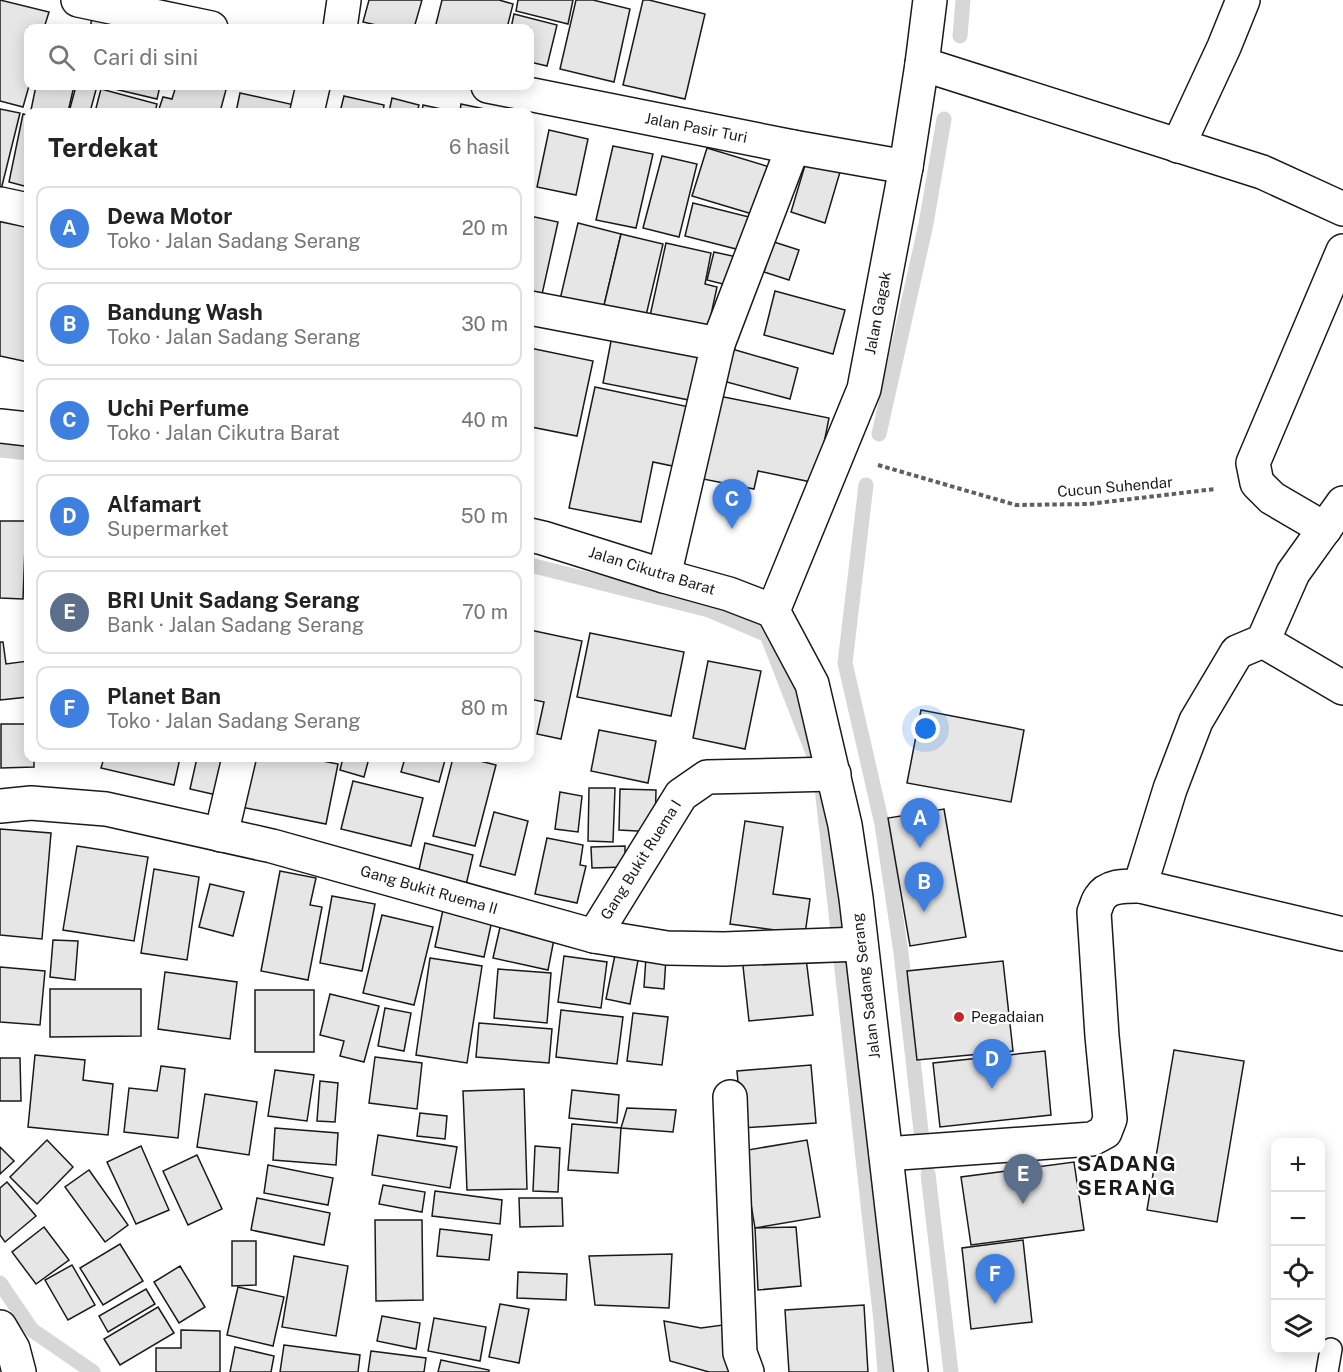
<!DOCTYPE html>
<html lang="id">
<meta charset="utf-8">
<style>
:root{--surface:#fff;--page:#f2f2f2;--text:#222;--muted:#767676;--line:#e0e0e0;--accent:#c62828}
body{margin:0;font-family:"Public Sans",sans-serif;background:var(--page);color:var(--text)}
.controls{position:absolute;right:18px;bottom:18px;display:grid;overflow:hidden;border-radius:12px;box-shadow:0 3px 15px #0003}
.controls button{width:54px;height:54px;display:grid;place-items:center;padding:0;border:0;border-bottom:2px solid var(--line);background:var(--surface);color:var(--text);font:30px sans-serif}
.you{position:absolute;left:926px;top:729px;width:21px;height:21px;margin:-15px;border:4px solid #fff;border-radius:50%;background:#1a73e8;box-shadow:0 0 0 9px #1a73e833}
.badge{display:grid;place-items:center;width:39px;height:39px;border-radius:50%;background:var(--accent);color:#fff;font-size:20px;font-weight:700}
.pin{position:absolute;translate:-50% -50px;filter:drop-shadow(0 2px 3px #0008)}
.pin::after{content:'';position:absolute;top:32px;width:21px;height:18px;background:inherit;clip-path:polygon(0 0,100% 0,50% 100%)}
.list{margin:0;padding:0;list-style:none}
h2{display:flex;justify-content:space-between;align-items:center;height:78px;margin:0;padding:0 24px;font-size:26px}
h2 small{font-size:20px;font-weight:400;color:var(--muted)}
.list li{display:grid;grid-template-columns:39px 1fr auto;gap:18px;align-items:center;box-sizing:border-box;height:84px;margin:0 12px 12px;padding:0 12px;border:2px solid var(--line);border-radius:12px}
.list b{display:block;font-size:22px;white-space:nowrap}
.list p{margin:0;font-size:20px;white-space:nowrap;color:var(--muted)}
.list em{font-size:20px;font-style:normal;color:var(--muted)}
.icon{flex:none;width:33px;height:33px;fill:none;stroke:currentColor;stroke-width:2;stroke-linecap:round;stroke-linejoin:round}
.map{position:relative;flex:none;width:1343px;height:1372px;overflow:hidden}
.search{position:absolute;background:var(--surface);box-shadow:0 3px 15px #0003;left:24px;top:24px;width:510px;height:66px;display:flex;align-items:center;gap:15px;box-sizing:border-box;padding:0 21px;border-radius:12px;color:var(--muted);font-size:22px}
.panel{position:absolute;background:var(--surface);box-shadow:0 3px 15px #0003;left:24px;top:108px;width:510px;height:654px;border-radius:12px}
.map>svg:first-child{display:block}
.lines{fill:none;stroke-linecap:round;stroke-linejoin:round}
.stream{stroke:#d7d7d7;stroke-width:15}
.building{fill:#e6e6e6;stroke:#1a1a1a;stroke-width:1.5}
.service-casing{stroke:#1a1a1a;stroke-width:24}
.minor-casing{stroke:#1a1a1a;stroke-width:36}
.secondary-casing{stroke:#1a1a1a;stroke-width:36}
.path{stroke:#5f5f5f;stroke-width:4;stroke-dasharray:4.5 3;stroke-linecap:butt}
.service{stroke:#fff;stroke-width:21}
.minor{stroke:#fff;stroke-width:33}
.secondary{stroke:#fff;stroke-width:33}
.poi-dot{fill:#c62828;stroke:#fff;stroke-width:2}
.labels{text-anchor:middle;stroke-width:4.5;stroke-linejoin:round;paint-order:stroke}
.street-label{font-size:15px;fill:#1a1a1a;stroke:#fff}
.poi-label{font-size:15px;fill:#1a1a1a;stroke:#fff;text-anchor:start}
.district-label{font-size:21px;font-weight:bold;letter-spacing:1.5px;fill:#1a1a1a;stroke:#fff}
</style>
<div class="map">
<svg width="1343" height="1372" viewBox="0 0 1343 1372">
<rect width="100%" height="100%" fill="#fff"/>
<g class="lines">
<g class="stream">
<polyline points="960,36 963,0"/>
<polyline points="879,434 926,224 944,119"/>
<polyline points="0,450 28,453"/>
<polyline points="866,485 845,663 882,824 901,953 922,1140"/>
<polyline points="530,565 709,610 767,635 815,758"/>
<polyline points="822,788 838,931"/>
<polyline points="840,951 881,1321 885,1372"/>
<polyline points="928,1174 951,1372"/>
<polyline points="0,1283 32,1330 93,1372"/>
</g>
</g>
<g class="building">
<polygon points="0,0 49,12 44,28 28,28 29,86 23,107 0,101"/>
<polygon points="369,0 422,0 414,28 389,28 363,22"/>
<polygon points="442,0 499,0 513,4 507,28 435,28"/>
<polygon points="518,0 573,0 568,24 516,11"/>
<polygon points="576,0 593,0 630,9 614,82 560,69"/>
<polygon points="643,0 649,0 705,14 685,99 623,85"/>
<polygon points="514,14 557,25 547,66 530,62 530,28 511,28"/>
<polygon points="92,18 113,24 112,28 90,28"/>
<polygon points="36,86 74,86 68,112 43,112 31,110"/>
<polygon points="76,86 97,86 90,112 69,112"/>
<polygon points="102,86 160,86 157,99"/>
<polygon points="176,86 227,86 220,112 158,112 163,97 172,99"/>
<polygon points="101,89 157,104 155,112 95,112"/>
<polygon points="240,93 299,106 298,112 236,112"/>
<polygon points="344,96 384,105 383,112 340,112"/>
<polygon points="392,98 419,105 417,112 389,112"/>
<polygon points="461,104 499,112 460,112"/>
<polygon points="423,105 455,112 422,112"/>
<polygon points="0,109 20,113 0,194"/>
<polygon points="23,114 28,115 28,187 9,182"/>
<polygon points="549,130 588,139 576,195 537,187"/>
<polygon points="613,146 653,154 636,228 596,220"/>
<polygon points="707,148 773,168 759,216 692,196"/>
<polygon points="662,156 697,164 679,237 643,228"/>
<polygon points="806,162 840,172 825,223 791,212"/>
<polygon points="693,203 753,218 744,251 685,236"/>
<polygon points="0,210 28,217 28,362 0,356"/>
<polygon points="530,216 558,222 541,299 530,297"/>
<polygon points="578,223 621,234 601,318 558,308"/>
<polygon points="621,234 663,244 643,328 601,318"/>
<polygon points="774,242 799,250 789,280 764,272"/>
<polygon points="666,243 711,253 705,284 717,287 706,338 648,325"/>
<polygon points="714,252 746,259 739,288 707,280"/>
<polygon points="775,291 845,310 833,354 764,335"/>
<polygon points="612,336 714,356 704,403 603,383"/>
<polygon points="530,348 593,361 577,436 531,427 530,436"/>
<polygon points="732,349 798,368 790,399 723,381"/>
<polygon points="595,387 694,408 682,468 653,462 641,522 569,508"/>
<polygon points="719,396 829,418 816,483 758,471 754,489 703,479"/>
<polygon points="0,521 26,521 23,599 0,598"/>
<polygon points="530,630 582,641 561,739 537,734 544,702 530,699"/>
<polygon points="590,633 684,652 671,716 577,697"/>
<polygon points="0,642 3,642 6,664 28,661 28,697 0,700"/>
<polygon points="708,661 761,671 745,749 693,738"/>
<polygon points="921,710 1024,730 1011,802 907,783"/>
<polygon points="1,724 28,724 28,758 34,758 34,767 1,768"/>
<polygon points="599,730 656,741 648,783 591,771"/>
<polygon points="104,758 180,758 174,785 101,768"/>
<polygon points="197,758 230,758 221,796 190,789"/>
<polygon points="251,758 307,758 338,764 326,824 241,807"/>
<polygon points="343,758 369,758 364,777 340,770"/>
<polygon points="405,758 436,758 445,760 439,782 401,772"/>
<polygon points="453,758 468,758 496,765 475,846 433,836"/>
<polygon points="353,781 423,798 411,846 341,829"/>
<polygon points="589,788 615,788 613,842 588,841"/>
<polygon points="620,789 656,790 655,832 619,830"/>
<polygon points="560,792 582,796 578,832 555,829"/>
<polygon points="944,809 966,937 910,946 888,818"/>
<polygon points="494,812 528,821 515,875 480,866"/>
<polygon points="745,821 783,827 773,894 810,899 805,934 730,924"/>
<polygon points="0,829 51,833 42,939 0,935"/>
<polygon points="547,838 583,845 580,865 586,866 577,903 535,894"/>
<polygon points="425,843 473,855 466,885 418,874"/>
<polygon points="77,846 148,857 134,941 63,930"/>
<polygon points="625,846 625,867 592,868 591,847"/>
<polygon points="154,869 199,877 187,960 141,953"/>
<polygon points="280,871 316,878 310,905 322,907 308,980 261,971"/>
<polygon points="210,884 244,892 233,936 199,927"/>
<polygon points="332,896 375,904 362,971 320,963"/>
<polygon points="444,905 493,916 484,957 435,947"/>
<polygon points="382,915 433,927 414,1005 363,993"/>
<polygon points="501,923 555,934 548,970 493,958"/>
<polygon points="53,940 78,941 75,980 50,977"/>
<polygon points="616,950 639,955 630,1004 606,999"/>
<polygon points="805,950 813,1015 749,1021 742,957"/>
<polygon points="564,956 607,962 601,1008 558,1002"/>
<polygon points="646,957 666,958 664,989 644,987"/>
<polygon points="430,958 482,966 467,1063 416,1055"/>
<polygon points="1003,961 1013,1051 917,1060 907,971"/>
<polygon points="0,967 45,971 40,1025 0,1022"/>
<polygon points="498,969 551,973 547,1023 494,1018"/>
<polygon points="165,972 237,982 230,1039 158,1029"/>
<polygon points="50,989 141,989 141,1036 50,1037"/>
<rect x="255" y="990" width="59" height="62"/>
<polygon points="330,994 379,1006 364,1062 340,1056 344,1041 320,1035"/>
<polygon points="385,1008 411,1013 404,1051 378,1046"/>
<polygon points="561,1010 623,1017 617,1064 556,1057"/>
<polygon points="633,1013 668,1017 662,1065 627,1061"/>
<polygon points="479,1023 552,1029 549,1063 476,1057"/>
<polygon points="1174,1050 1244,1061 1217,1222 1147,1210"/>
<polygon points="1045,1051 1051,1115 940,1127 933,1063"/>
<polygon points="35,1055 85,1060 83,1080 113,1084 108,1135 28,1127"/>
<polygon points="375,1057 422,1063 417,1109 369,1103"/>
<polygon points="0,1058 20,1058 21,1101 0,1101"/>
<polygon points="811,1065 816,1123 742,1128 737,1071"/>
<polygon points="161,1066 185,1069 178,1138 124,1132 129,1088 157,1091"/>
<polygon points="275,1070 314,1075 307,1121 268,1116"/>
<polygon points="320,1081 338,1083 335,1122 317,1121"/>
<polygon points="524,1089 527,1189 467,1190 463,1091"/>
<polygon points="572,1090 619,1095 617,1123 569,1118"/>
<polygon points="205,1094 257,1102 249,1155 197,1147"/>
<polygon points="627,1108 676,1110 673,1132 621,1128"/>
<polygon points="420,1113 447,1116 445,1139 417,1136"/>
<polygon points="572,1124 621,1128 618,1173 568,1170"/>
<polygon points="275,1128 338,1133 336,1165 273,1160"/>
<polygon points="378,1135 457,1147 450,1188 372,1175"/>
<polygon points="47,1140 73,1167 37,1204 10,1177"/>
<polygon points="807,1140 820,1217 755,1228 742,1151"/>
<polygon points="141,1146 169,1210 136,1224 107,1162"/>
<polygon points="535,1146 560,1148 558,1192 533,1191"/>
<polygon points="0,1147 14,1161 0,1174"/>
<polygon points="197,1155 222,1209 188,1225 163,1171"/>
<polygon points="1074,1162 1084,1230 971,1245 961,1177"/>
<polygon points="268,1165 333,1178 328,1205 264,1193"/>
<polygon points="89,1170 128,1225 105,1242 65,1187"/>
<polygon points="7,1182 36,1216 5,1242 0,1235 0,1188"/>
<polygon points="383,1185 425,1192 422,1212 379,1204"/>
<polygon points="435,1191 502,1200 500,1224 432,1216"/>
<polygon points="257,1198 330,1213 324,1245 251,1230"/>
<polygon points="519,1198 562,1198 563,1226 520,1227"/>
<polygon points="375,1220 422,1220 423,1300 376,1301"/>
<polygon points="44,1227 69,1260 36,1284 12,1252"/>
<polygon points="796,1227 801,1286 758,1290 755,1228"/>
<polygon points="440,1229 492,1235 489,1260 437,1256"/>
<polygon points="1023,1240 1032,1322 971,1329 962,1248"/>
<polygon points="232,1241 256,1241 256,1285 232,1286"/>
<polygon points="120,1244 143,1281 103,1305 80,1268"/>
<polygon points="672,1254 669,1308 595,1305 589,1256"/>
<polygon points="294,1256 348,1266 336,1336 282,1327"/>
<polygon points="72,1265 95,1305 68,1320 45,1280"/>
<polygon points="180,1266 205,1307 179,1323 154,1282"/>
<polygon points="518,1272 567,1274 566,1300 517,1298"/>
<polygon points="238,1287 284,1297 273,1346 227,1335"/>
<polygon points="146,1289 155,1304 108,1332 99,1316"/>
<polygon points="500,1304 529,1309 519,1363 489,1357"/>
<polygon points="864,1305 868,1372 789,1372 785,1310"/>
<polygon points="158,1307 174,1333 120,1365 104,1339"/>
<polygon points="382,1316 420,1323 416,1349 377,1341"/>
<polygon points="434,1318 486,1327 480,1361 428,1351"/>
<polygon points="664,1321 701,1328 730,1324 730,1372 709,1372 670,1361"/>
<polygon points="181,1330 220,1331 220,1372 156,1372 156,1348 181,1348"/>
<polygon points="284,1345 360,1355 358,1372 280,1372"/>
<polygon points="235,1347 274,1356 271,1372 230,1372"/>
<polygon points="371,1351 426,1358 424,1372 368,1372"/>
<polygon points="441,1360 489,1370 489,1372 438,1372"/>
</g>
<g class="lines">
<defs>
<polyline id="service" points="1327,1372 1331,1349"/>
<g id="minor">
<polyline points="78,0 211,28"/>
<polyline points="340,28 344,0"/>
<polyline points="922,64 1262,172 1343,209"/>
<polyline points="488,86 793,147 906,167"/>
<polyline points="307,112 313,86"/>
<polyline points="1178,146 1224,47 1243,0"/>
<polyline points="0,204 28,210"/>
<polyline points="530,308 718,344 664,576"/>
<polyline points="718,344 793,147"/>
<polyline points="1325,529 1272,498 1257,483 1253,463 1343,251"/>
<polyline points="773,611 864,389 906,167 922,64 930,0"/>
<polyline points="1263,641 1343,688"/>
<polyline points="0,806 31,803 106,809 272,846 594,936 667,948 724,949 861,944"/>
<polyline points="221,835 239,758"/>
<polyline points="1140,886 1170,789 1196,721 1237,652 1263,641 1293,573 1343,503"/>
<polyline points="594,936 681,795 707,777 834,774"/>
<polyline points="730,1097 740,1353 747,1372"/>
<path d="M886,1154L1092,1139L1105,1132L1110,1119L1102,1036L1094,912C1096,908 1097,902 1100,898C1108,885 1126,886 1140,886L1343,934"/>
<polyline points="0,1327 13,1349 19,1372"/>
</g>
<g id="secondary">
<polyline points="0,426 28,429"/>
<polyline points="530,535 543,538 664,576 729,594 773,611 812,684 845,825 856,898 911,1372"/>
</g>
</defs>
<use href="#service" class="service-casing"/>
<use href="#minor" class="minor-casing"/>
<use href="#secondary" class="secondary-casing"/>
<polyline class="path" points="878,465 1016,505 1089,504 1215,489"/>
<use href="#service" class="service"/>
<use href="#minor" class="minor"/>
<use href="#secondary" class="secondary"/>
</g>
<circle class="poi-dot" cx="959" cy="1017" r="6"/>
<g class="labels">
<g class="street-label">
<text transform="translate(696 128) rotate(11)" y="5">Jalan Pasir Turi</text>
<text transform="translate(878 313) rotate(-79)" y="5">Jalan Gagak</text>
<text transform="translate(1115 487) rotate(-5)" y="5">Cucun Suhendar</text>
<text transform="translate(652 571) rotate(17)" y="5">Jalan Cikutra Barat</text>
<text transform="translate(641 860) rotate(-58)" y="5">Gang Bukit Ruema I</text>
<text transform="translate(429 890) rotate(16)" y="5">Gang Bukit Ruema II</text>
<text transform="translate(866 986) rotate(-97)" y="5">Jalan Sadang Serang</text>
</g>
<g class="poi-label">
<text x="971" y="1022">Pegadaian</text>
</g>
<g class="district-label">
<text x="1127" y="1171">SADANG<tspan x="1127" dy="24">SERANG</tspan></text>
</g>
</g>
</svg>
<div class="controls">
<button>+</button>
<button>−</button>
<button><svg class="icon" aria-label="locate" viewBox="0 0 24 24"><circle cx="12" cy="12" r="6"/><path d="M12 2v4M12 18v4M2 12h4M18 12h4"/></svg></button>
<button><svg class="icon" aria-label="layers" viewBox="0 0 24 24"><path d="M12 4l9 5-9 5-9-5zM3 14l9 5 9-5"/></svg></button>
</div>
<div class="you"></div>
<div class="pin badge" style="left:920px;top:848px;background:#3f7fe0">A</div>
<div class="pin badge" style="left:924px;top:912px;background:#3f7fe0">B</div>
<div class="pin badge" style="left:732px;top:529px;background:#3f7fe0">C</div>
<div class="pin badge" style="left:992px;top:1089px;background:#3f7fe0">D</div>
<div class="pin badge" style="left:1023px;top:1204px;background:#5c6f8a">E</div>
<div class="pin badge" style="left:995px;top:1304px;background:#3f7fe0">F</div>
<div class="search"><svg class="icon" aria-label="search" viewBox="0 0 24 24"><circle cx="10" cy="10" r="6"/><path d="M15 15l6 6"/></svg>Cari di sini</div>
<section class="panel">
<h2>Terdekat<small>6 hasil</small></h2>
<ul class="list">
<li><span class="badge" style="background:#3f7fe0">A</span><div><b>Dewa Motor</b><p>Toko · Jalan Sadang Serang</p></div><em>20 m</em></li>
<li><span class="badge" style="background:#3f7fe0">B</span><div><b>Bandung Wash</b><p>Toko · Jalan Sadang Serang</p></div><em>30 m</em></li>
<li><span class="badge" style="background:#3f7fe0">C</span><div><b>Uchi Perfume</b><p>Toko · Jalan Cikutra Barat</p></div><em>40 m</em></li>
<li><span class="badge" style="background:#3f7fe0">D</span><div><b>Alfamart</b><p>Supermarket</p></div><em>50 m</em></li>
<li><span class="badge" style="background:#5c6f8a">E</span><div><b>BRI Unit Sadang Serang</b><p>Bank · Jalan Sadang Serang</p></div><em>70 m</em></li>
<li><span class="badge" style="background:#3f7fe0">F</span><div><b>Planet Ban</b><p>Toko · Jalan Sadang Serang</p></div><em>80 m</em></li>
</ul>
</section>
</div>
